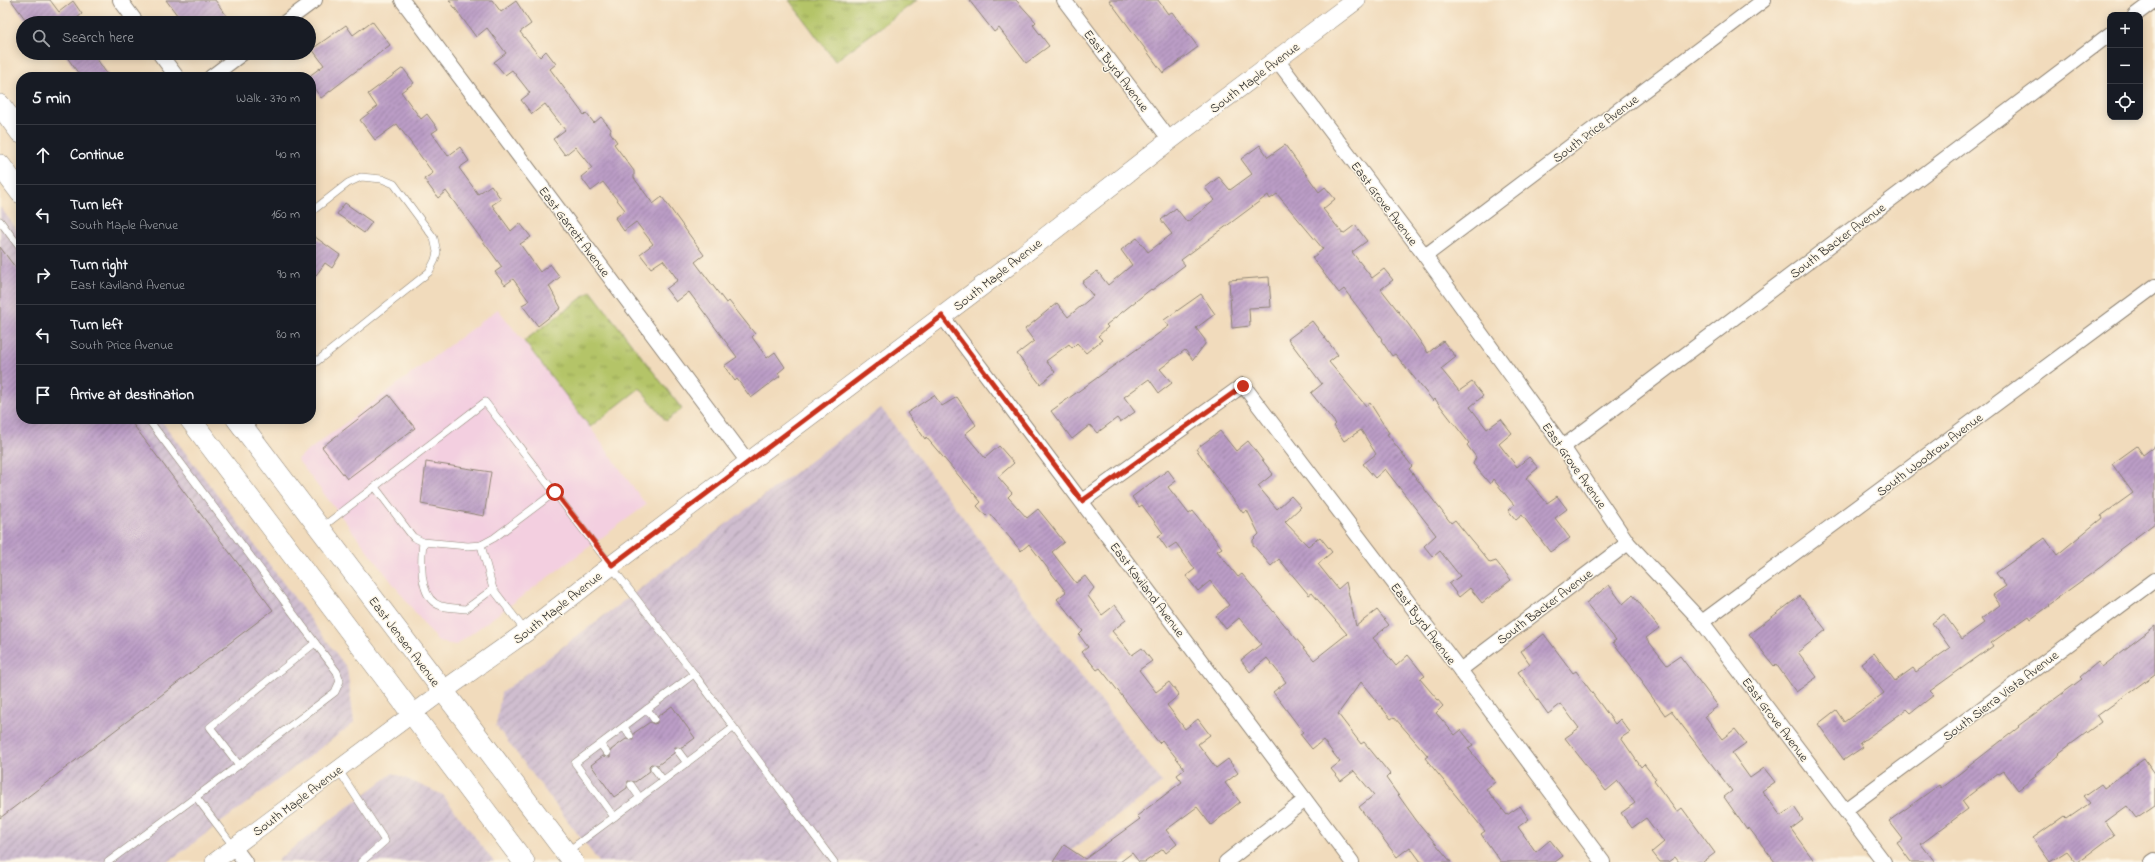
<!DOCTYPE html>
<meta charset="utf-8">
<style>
:root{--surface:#171b24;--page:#242831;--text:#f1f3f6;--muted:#9ea1a6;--line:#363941}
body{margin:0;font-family:"Indie Flower",sans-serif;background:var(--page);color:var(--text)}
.controls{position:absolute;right:12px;top:12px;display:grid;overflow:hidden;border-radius:8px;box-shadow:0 2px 10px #0003}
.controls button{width:36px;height:36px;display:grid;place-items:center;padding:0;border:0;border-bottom:1px solid var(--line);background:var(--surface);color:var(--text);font:20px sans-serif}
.stop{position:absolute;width:12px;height:12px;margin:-9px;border:3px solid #c8321e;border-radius:50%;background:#fff}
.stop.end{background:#c8321e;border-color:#fff;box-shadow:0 1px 4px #0008}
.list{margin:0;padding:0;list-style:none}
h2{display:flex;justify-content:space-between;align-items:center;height:52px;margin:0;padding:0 16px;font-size:17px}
h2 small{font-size:13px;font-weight:400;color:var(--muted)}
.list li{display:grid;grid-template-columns:26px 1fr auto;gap:12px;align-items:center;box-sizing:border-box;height:60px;padding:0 16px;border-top:1px solid var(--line)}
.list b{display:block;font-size:15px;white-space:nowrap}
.list p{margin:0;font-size:13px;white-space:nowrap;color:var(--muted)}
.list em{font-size:13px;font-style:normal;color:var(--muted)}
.icon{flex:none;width:22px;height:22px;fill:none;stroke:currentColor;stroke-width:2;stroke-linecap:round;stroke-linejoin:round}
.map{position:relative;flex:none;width:2155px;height:862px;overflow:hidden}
.search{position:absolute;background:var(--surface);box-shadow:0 2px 10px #0003;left:16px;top:16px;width:300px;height:44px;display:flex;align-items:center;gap:10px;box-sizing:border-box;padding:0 14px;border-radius:22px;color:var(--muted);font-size:15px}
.panel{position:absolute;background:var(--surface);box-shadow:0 2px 10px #0003;left:16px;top:72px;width:300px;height:352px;border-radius:16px}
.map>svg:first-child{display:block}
.built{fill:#f3cfe0}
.industrial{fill:url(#industrial-furrows)}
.grass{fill:url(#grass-tufts);stroke:#707849}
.building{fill:url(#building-hatch)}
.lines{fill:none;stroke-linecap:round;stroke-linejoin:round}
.service-casing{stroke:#8e8374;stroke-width:8}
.minor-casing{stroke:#8e8374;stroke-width:16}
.tertiary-casing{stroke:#8e8374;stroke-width:18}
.secondary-casing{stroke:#8e8374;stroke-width:20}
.primary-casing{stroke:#8e8374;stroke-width:22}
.service{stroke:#fff;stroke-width:7}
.minor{stroke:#fff;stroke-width:14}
.tertiary{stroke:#fff;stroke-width:17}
.secondary{stroke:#fff;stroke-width:19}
.primary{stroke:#fff;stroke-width:21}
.route{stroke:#c8321e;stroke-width:5}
.labels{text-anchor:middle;stroke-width:3;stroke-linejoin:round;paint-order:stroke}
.street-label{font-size:13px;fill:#2b2b2b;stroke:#fcf5e5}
</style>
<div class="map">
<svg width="2155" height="862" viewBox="0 0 2155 862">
<defs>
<pattern id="industrial-furrows" width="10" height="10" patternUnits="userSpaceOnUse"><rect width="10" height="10" fill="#cfbdcf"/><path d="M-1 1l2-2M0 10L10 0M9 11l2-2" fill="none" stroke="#a89aa8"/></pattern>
<pattern id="grass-tufts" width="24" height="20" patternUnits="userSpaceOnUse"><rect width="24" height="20" fill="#b4c467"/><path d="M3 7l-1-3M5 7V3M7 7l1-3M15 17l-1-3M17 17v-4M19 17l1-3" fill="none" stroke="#939f55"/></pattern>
<pattern id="building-hatch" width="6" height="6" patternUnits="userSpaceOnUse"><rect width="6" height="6" fill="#bb9dc6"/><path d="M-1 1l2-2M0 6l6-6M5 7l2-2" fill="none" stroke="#9880a1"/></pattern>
</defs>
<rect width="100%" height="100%" fill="#fcf5e5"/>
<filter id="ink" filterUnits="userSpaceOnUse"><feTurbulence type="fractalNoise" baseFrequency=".025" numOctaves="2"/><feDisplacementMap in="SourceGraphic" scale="8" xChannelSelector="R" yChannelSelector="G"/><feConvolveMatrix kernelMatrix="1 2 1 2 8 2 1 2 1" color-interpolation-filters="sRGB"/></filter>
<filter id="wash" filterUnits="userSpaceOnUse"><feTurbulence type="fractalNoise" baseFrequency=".012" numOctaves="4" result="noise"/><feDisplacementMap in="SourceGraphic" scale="16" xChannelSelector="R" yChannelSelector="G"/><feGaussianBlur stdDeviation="0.9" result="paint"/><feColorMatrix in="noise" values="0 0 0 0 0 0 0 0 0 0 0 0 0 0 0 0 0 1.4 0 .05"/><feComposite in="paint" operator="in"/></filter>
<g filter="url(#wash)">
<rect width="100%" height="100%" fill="#f1dbbc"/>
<polygon class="built" points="498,309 590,427 646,505 456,645 438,642 297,459"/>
<g class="industrial">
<polygon points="0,207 21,235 21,419 160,419 347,668 354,723 168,862 0,862"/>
<polygon points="881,408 1162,783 1056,862 599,862 496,726 501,693"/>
<polygon points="393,773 443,795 494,862 277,862 281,857"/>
</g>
<g class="grass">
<polygon points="789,0 917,0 835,61"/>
<polygon points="591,291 682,409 666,421 640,388 590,427 524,341"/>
</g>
<g id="blocks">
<g class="building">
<polygon points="11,0 50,0 59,12 73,1 82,14 71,23 28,23"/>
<polygon points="166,0 215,0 232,23 210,23 205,16 196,23 183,23"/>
<polygon points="449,0 492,0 501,12 516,1 531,24 520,32 540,57 546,51 556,64 550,69 584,115 586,113 594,123 601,117 611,129 610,132 617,142 614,144 634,171 634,178 653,204 662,197 704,255 695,262 726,303 729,301 755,334 752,337 767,358 775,352 785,367 778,373 780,376 751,398 737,379 735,381 724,366 737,357 689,292 676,302 666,289 678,280 663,260 651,268 640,254 653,244 636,222 624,231 615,218 625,210 603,182 591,191 581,177 592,168 575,147 565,155 553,139 565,130 545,104 532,114 521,100 530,93 512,70 505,75 494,62 506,53 487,28 476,37"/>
<polygon points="969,0 1016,0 1036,22 1033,25 1049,46 1026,63 999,28 994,32"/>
<polygon points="1109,0 1158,0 1168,14 1172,12 1198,47 1163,73"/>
<polygon points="372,21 390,45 321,98 311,84 311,77 308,77 324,65 312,49 346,25 353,35"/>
<polygon points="64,53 93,53 109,77 81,77"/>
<polygon points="403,68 414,83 401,92 421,119 427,114 438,129 432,133 448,156 460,147 469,161 459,168 478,194 491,185 501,199 492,205 511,231 520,223 531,237 520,244 540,272 550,264 560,277 549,286 561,308 538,326 522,305 529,301 513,279 505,285 495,272 502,267 446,191 438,198 424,179 433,173 397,124 375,140 360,120 377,107 368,94"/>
<polygon points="1260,145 1268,157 1285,145 1319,192 1325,187 1335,199 1323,209 1343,234 1355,225 1367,241 1352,252 1372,278 1384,269 1393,280 1381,289 1409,325 1428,353 1443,341 1456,357 1441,369 1459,391 1472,382 1483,396 1470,407 1487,429 1501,419 1512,433 1499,444 1517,467 1529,457 1538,468 1526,478 1547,503 1557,496 1567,509 1555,518 1570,538 1550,552 1522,515 1516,520 1508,510 1514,505 1493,479 1490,484 1473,464 1476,457 1467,445 1469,443 1435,399 1433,401 1395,354 1392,356 1381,340 1382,339 1344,289 1339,293 1312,258 1323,249 1277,194 1270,199 1268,195 1181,260 1185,265 1152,290 1151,289 1106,325 1108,327 1098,336 1102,340 1086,353 1077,343 1072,348 1069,344 1046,361 1055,372 1040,384 1017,354 1034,341 1025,329 1057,303 1068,317 1093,296 1082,282 1097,271 1108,285 1132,265 1121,250 1137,238 1148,252 1172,234 1161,220 1176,208 1187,222 1215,200 1205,188 1219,177 1230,190 1252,174 1241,159"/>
<polygon points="345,203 372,222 364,233 337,214"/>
<polygon points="311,234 340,255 332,268 325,263 311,282"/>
<polygon points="0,247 21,275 21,419 129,419 273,610 0,818"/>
<polygon points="1269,277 1271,307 1249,308 1250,326 1232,328 1229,280"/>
<polygon points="1201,294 1215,314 1196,328 1205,340 1205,344 1193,360 1185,350 1160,369 1172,383 1159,393 1149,379 1124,397 1135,412 1120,422 1117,418 1097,433 1090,425 1072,439 1051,411 1169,326 1164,320"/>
<polygon points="1312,321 1338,355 1329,362 1366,406 1370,403 1389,433 1387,434 1412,466 1409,469 1451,523 1455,520 1490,563 1496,561 1511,580 1482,603 1470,588 1459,597 1449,584 1460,576 1440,551 1433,557 1424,546 1436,535 1385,469 1375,478 1363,464 1376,454 1361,430 1344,441 1334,426 1336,424 1311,393 1322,384 1288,339"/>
<polygon points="389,395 415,428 347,479 322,447"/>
<polygon points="934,395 942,406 957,397 976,425 965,434 985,458 999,446 1014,463 998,477 1012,493 1008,497 1027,518 1038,509 1051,525 1064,542 1052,552 1076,583 1085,576 1094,588 1088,596 1102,615 1115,605 1126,620 1112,631 1132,655 1142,648 1152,661 1139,670 1156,692 1169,682 1179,695 1167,705 1185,729 1198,719 1210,735 1198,744 1216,768 1228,759 1238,773 1225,783 1240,802 1211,825 1197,807 1166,830 1177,844 1166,853 1163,849 1145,862 1139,862 1132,853 1120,862 1053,862 1064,845 1085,859 1140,819 1137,816 1182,782 1177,775 1185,769 1162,740 1159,743 1100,668 1097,670 1082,652 1088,647 1079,635 1083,631 1057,599 1066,592 1029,544 1021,551 989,513 986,516 977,506 981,502 926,437 925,439 907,413"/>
<polygon points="1220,431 1236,451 1248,441 1273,474 1258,486 1277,509 1291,496 1301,507 1285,522 1308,546 1320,537 1332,552 1318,564 1338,589 1346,582 1356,626 1377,610 1389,625 1373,638 1396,666 1408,655 1425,676 1420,679 1443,706 1436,713 1455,735 1461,730 1473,745 1468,748 1495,782 1486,789 1507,815 1520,806 1529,819 1518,827 1536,852 1550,840 1563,856 1555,862 1501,862 1481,834 1485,831 1425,758 1428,756 1394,717 1391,719 1361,682 1338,714 1361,744 1364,742 1390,774 1386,778 1416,820 1451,862 1421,862 1410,847 1397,857 1359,807 1374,795 1354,771 1341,781 1331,769 1340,762 1323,740 1312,749 1300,734 1303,732 1273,692 1286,682 1267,658 1250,672 1241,660 1261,644 1239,618 1226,629 1216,616 1229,605 1210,581 1198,591 1186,576 1195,569 1176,543 1167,549 1158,536 1163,533 1142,505 1139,507 1132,497 1168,470 1176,481 1168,487 1189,514 1193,511 1222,548 1217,551 1238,577 1242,574 1314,660 1347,634 1312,593 1309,595 1279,559 1271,566 1253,545 1253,540 1259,534 1247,510 1243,513 1196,449"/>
<polygon points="2137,446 2143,455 2155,446 2155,523 2119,550 2120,551 2102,566 2048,605 2049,606 2031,619 2029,616 1991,643 1993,646 1930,691 1934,695 1911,713 1907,709 1860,743 1863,747 1844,760 1818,724 1836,710 1844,722 1884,693 1861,663 1874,653 1895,681 1913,668 1916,672 1950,648 1932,623 1944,614 1962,639 1984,623 1981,619 2000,605 1993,595 2006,586 1996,573 2045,538 2057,555 2102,518 2101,516 2133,493 2112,464"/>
<polygon points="426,462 491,472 484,516 421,504"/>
<polygon points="1609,585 1623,604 1633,595 1659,628 1646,638 1667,665 1680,656 1718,706 1705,716 1722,739 1735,729 1746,743 1732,753 1750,778 1764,768 1775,782 1762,791 1781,816 1794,807 1803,820 1791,829 1815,862 1775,862 1749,828 1747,830 1724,797 1732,791 1671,711 1665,715 1642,683 1643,682 1613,642 1616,640 1586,603"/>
<polygon points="1800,596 1826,630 1798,652 1817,677 1796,692 1776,664 1774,666 1749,634"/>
<polygon points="2155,626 2155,674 2097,716 2101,722 2059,753 2060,754 2035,774 2036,776 2018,790 2004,771 1999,774 1998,773 1962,801 1968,809 1921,844 1935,862 1911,862 1897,843 1903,839 1889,821 1939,785 1941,788 2019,727 2018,726 2082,679 2080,677 2098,662 2102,667"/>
<polygon points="1544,634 1573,673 1576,671 1615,724 1620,719 1630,732 1621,738 1641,767 1644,764 1656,779 1654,781 1677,812 1682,808 1715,853 1703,862 1679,862 1675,857 1668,862 1660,862 1652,852 1664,842 1646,818 1632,828 1621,813 1635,803 1618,781 1606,791 1565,738 1579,728 1561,704 1548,714 1518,672 1530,664 1521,651"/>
<polygon points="672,706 695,738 682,748 675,747 674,753 658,765 651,764 649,766 650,771 635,782 628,781 627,788 614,797 591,765 603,756 610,757 611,750 626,739 633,740 634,733 650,722 654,724 657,723 658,716"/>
<polygon points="2144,759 2155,775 2155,805 2136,818 2127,806 2105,822 2114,835 2078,862 2076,862 2067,851 2050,862 2033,838 2064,816 2067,819 2090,803 2084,796 2101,784 2104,788"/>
</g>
</g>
</g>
<g filter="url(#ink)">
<use href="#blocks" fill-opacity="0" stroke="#8e8374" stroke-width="1"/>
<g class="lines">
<defs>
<g id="service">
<polyline points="311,212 348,183 361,177 382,179 394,184 434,238 437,252 435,260 429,272 311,366"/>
<polyline points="0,221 21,249"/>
<polyline points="375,487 413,537 423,542 468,546 481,545 494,538 555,492"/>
<polyline points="321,528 485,402 694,674 575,763 614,817 568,851"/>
<path d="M423,542C421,560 418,599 441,606C449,608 458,608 466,609L493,589"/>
<polyline points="481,545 493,589 526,632"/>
<polyline points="694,674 834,862"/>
<polyline points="647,709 654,719"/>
<polyline points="624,727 630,736"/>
<polyline points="601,745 607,753"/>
<polyline points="678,751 687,763"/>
<polyline points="239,765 210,727 315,643"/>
<polyline points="654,768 663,780"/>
<polyline points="338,769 385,841 361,862"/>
<polyline points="631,785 640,798"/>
<polyline points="196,797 234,847"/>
<polyline points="614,817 733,728"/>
<polyline points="108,862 239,765 335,692 340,681 337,672 148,419"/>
</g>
<g id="minor">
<polyline points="120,0 137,23"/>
<polyline points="402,0 748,462"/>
<polyline points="1064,0 1170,140"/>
<polyline points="2135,15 2155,0"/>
<polyline points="284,23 315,0"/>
<polyline points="159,53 177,77"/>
<polyline points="1277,60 1425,256 1563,447 1628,543 1702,622 1884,862"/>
<polyline points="211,77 243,53"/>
<polyline points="1425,256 1764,0"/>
<polyline points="942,316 1352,862"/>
<polyline points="1563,447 2110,34"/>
<polyline points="1082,501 1243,385 1460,670 1603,862"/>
<polyline points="1702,622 2155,286"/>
<polyline points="1460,670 1628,543"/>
<polyline points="1845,810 2155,580"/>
<polyline points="234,847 245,862"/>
<polyline points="1226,862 1305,800"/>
<polyline points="2152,862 2155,860"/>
</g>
<polyline id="tertiary" points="214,862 443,691"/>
<polyline id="secondary" points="443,691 526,632 612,565 998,274 1170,140 1356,0"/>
<g id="primary">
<polyline points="0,105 21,133"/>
<polyline points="0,165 21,193"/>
<polyline points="190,419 524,862"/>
<polyline points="237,419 573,862"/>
</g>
</defs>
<use href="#service" class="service-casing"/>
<use href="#minor" class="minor-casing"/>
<use href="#tertiary" class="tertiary-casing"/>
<use href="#secondary" class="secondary-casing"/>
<use href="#primary" class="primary-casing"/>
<use href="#service" class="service"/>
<use href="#minor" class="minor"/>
<use href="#tertiary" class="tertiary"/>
<use href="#secondary" class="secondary"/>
<use href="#primary" class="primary"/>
</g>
</g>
<g class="lines" filter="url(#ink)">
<polyline class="route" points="555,492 612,565 942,316 1082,501 1243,386"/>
</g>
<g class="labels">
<g class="street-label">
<text transform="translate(1117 70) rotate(53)" y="5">East Byrd Avenue</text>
<text transform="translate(1254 77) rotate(-37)" y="5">South Maple Avenue</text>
<text transform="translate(1595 128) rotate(-37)" y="5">South Price Avenue</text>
<text transform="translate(1385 203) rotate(53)" y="5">East Grove Avenue</text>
<text transform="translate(575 231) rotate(53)" y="5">East Garrett Avenue</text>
<text transform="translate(1837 240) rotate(-37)" y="5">South Backer Avenue</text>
<text transform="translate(997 274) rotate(-38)" y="5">South Maple Avenue</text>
<text transform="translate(1929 454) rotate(-37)" y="5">South Woodrow Avenue</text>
<text transform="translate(1575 465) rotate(55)" y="5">East Grove Avenue</text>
<text transform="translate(1148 589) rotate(53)" y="5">East Kaviland Avenue</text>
<text transform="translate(1544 606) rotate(-37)" y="5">South Backer Avenue</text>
<text transform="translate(557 607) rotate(-38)" y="5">South Maple Avenue</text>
<text transform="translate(1424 623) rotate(53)" y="5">East Byrd Avenue</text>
<text transform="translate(405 641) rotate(53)" y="5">East Jensen Avenue</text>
<text transform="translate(2000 695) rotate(-37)" y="5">South Sierra Vista Avenue</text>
<text transform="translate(1776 719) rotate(53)" y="5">East Grove Avenue</text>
<text transform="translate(297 800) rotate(-37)" y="5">South Maple Avenue</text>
</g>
</g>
</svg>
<div class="controls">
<button>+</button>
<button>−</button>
<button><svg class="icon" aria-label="locate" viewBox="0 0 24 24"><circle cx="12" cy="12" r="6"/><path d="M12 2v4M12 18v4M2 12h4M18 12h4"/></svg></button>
</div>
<div class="stop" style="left:555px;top:492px"></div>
<div class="stop end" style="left:1243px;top:386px"></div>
<div class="search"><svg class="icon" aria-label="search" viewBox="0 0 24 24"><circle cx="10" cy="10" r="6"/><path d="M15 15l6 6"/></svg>Search here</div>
<section class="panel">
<h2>5 min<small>Walk · 370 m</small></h2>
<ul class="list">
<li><svg class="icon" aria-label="ahead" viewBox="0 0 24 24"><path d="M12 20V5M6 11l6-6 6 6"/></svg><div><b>Continue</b></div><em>40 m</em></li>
<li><svg class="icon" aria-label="left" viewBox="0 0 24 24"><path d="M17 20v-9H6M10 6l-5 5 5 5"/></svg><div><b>Turn left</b><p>South Maple Avenue</p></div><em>160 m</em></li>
<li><svg class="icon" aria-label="right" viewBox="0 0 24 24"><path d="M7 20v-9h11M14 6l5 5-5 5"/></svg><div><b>Turn right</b><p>East Kaviland Avenue</p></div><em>90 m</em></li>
<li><svg class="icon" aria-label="left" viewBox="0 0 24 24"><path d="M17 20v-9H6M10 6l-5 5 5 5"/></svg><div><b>Turn left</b><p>South Price Avenue</p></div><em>80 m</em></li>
<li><svg class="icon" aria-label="arrive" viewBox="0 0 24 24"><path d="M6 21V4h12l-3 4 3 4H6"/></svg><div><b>Arrive at destination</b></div></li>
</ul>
</section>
</div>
